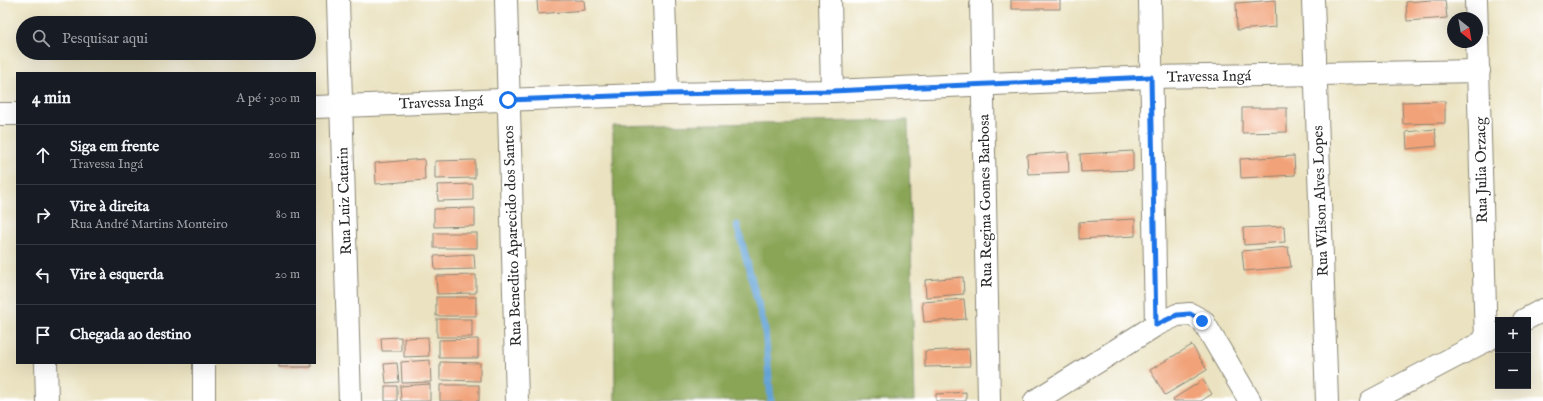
<!DOCTYPE html>
<html lang="pt">
<meta charset="utf-8">
<style>
:root{--surface:#171b24;--page:#242831;--text:#f1f3f6;--muted:#9ea1a6;--line:#363941}
body{margin:0;font-family:"IM FELL English",serif;background:var(--page);color:var(--text)}
.controls{position:absolute;right:12px;bottom:12px;display:grid;overflow:hidden;border-radius:0px;box-shadow:0 4px 16px #0002}
.controls button{width:36px;height:36px;display:grid;place-items:center;padding:0;border:0;border-bottom:1px solid var(--line);background:var(--surface);color:var(--text);font:20px sans-serif}
.compass{position:absolute;left:1447px;top:12px;width:36px;height:36px;border-radius:50%;background:var(--surface);box-shadow:0 4px 16px #0002;rotate:149deg}
.stop{position:absolute;width:12px;height:12px;margin:-9px;border:3px solid #1a73e8;border-radius:50%;background:#fff}
.stop.end{background:#1a73e8;border-color:#fff;box-shadow:0 1px 4px #0008}
.list{margin:0;padding:0;list-style:none}
h2{display:flex;justify-content:space-between;align-items:center;height:52px;margin:0;padding:0 16px;font-size:17px}
h2 small{font-size:13px;font-weight:400;color:var(--muted)}
.list li{display:grid;grid-template-columns:26px 1fr auto;gap:12px;align-items:center;box-sizing:border-box;height:60px;padding:0 16px;border-top:1px solid var(--line)}
.list b{display:block;font-size:15px;white-space:nowrap}
.list p{margin:0;font-size:13px;white-space:nowrap;color:var(--muted)}
.list em{font-size:13px;font-style:normal;color:var(--muted)}
.icon{flex:none;width:22px;height:22px;fill:none;stroke:currentColor;stroke-width:2;stroke-linecap:round;stroke-linejoin:round}
.map{position:relative;flex:none;width:1543px;height:401px;overflow:hidden}
.search{position:absolute;background:var(--surface);box-shadow:0 4px 16px #0002;left:16px;top:16px;width:300px;height:44px;display:flex;align-items:center;gap:10px;box-sizing:border-box;padding:0 14px;border-radius:22px;color:var(--muted);font-size:15px}
.panel{position:absolute;background:var(--surface);box-shadow:0 4px 16px #0002;left:16px;top:72px;width:300px;height:292px;border-radius:0px}
.map>svg:first-child{display:block}
.forest{fill:#8aa557;stroke:#5a6841}
.lines{fill:none;stroke-linecap:round;stroke-linejoin:round}
.stream{stroke:#62a2d5;stroke-width:7}
.building{fill:#f1a278}
.street-casing{stroke:#8a8676;stroke-width:24}
.street{stroke:#fff;stroke-width:22}
.route{stroke:#1a73e8;stroke-width:5}
.labels{text-anchor:middle;stroke-width:4;stroke-linejoin:round;paint-order:stroke}
.street-label{font-size:15px;fill:#2b2b2b;stroke:#fff}
</style>
<div class="map">
<svg width="1543" height="401" viewBox="0 0 1543 401">
<rect width="100%" height="100%" fill="#fff"/>
<filter id="ink" filterUnits="userSpaceOnUse"><feTurbulence type="fractalNoise" baseFrequency=".025" numOctaves="2"/><feDisplacementMap in="SourceGraphic" scale="8" xChannelSelector="R" yChannelSelector="G"/><feConvolveMatrix kernelMatrix="1 2 1 2 8 2 1 2 1" color-interpolation-filters="sRGB"/></filter>
<filter id="wash" filterUnits="userSpaceOnUse"><feTurbulence type="fractalNoise" baseFrequency=".012" numOctaves="4" result="noise"/><feDisplacementMap in="SourceGraphic" scale="16" xChannelSelector="R" yChannelSelector="G"/><feGaussianBlur stdDeviation="0.9" result="paint"/><feColorMatrix in="noise" values="0 0 0 0 0 0 0 0 0 0 0 0 0 0 0 0 0 1.4 0 .05"/><feComposite in="paint" operator="in"/></filter>
<g filter="url(#wash)">
<rect width="100%" height="100%" fill="#eae2c0"/>
<polygon class="forest" points="908,120 915,401 615,401 613,126"/>
<g class="lines">
<polyline class="stream" points="737,225 765,329 771,401"/>
</g>
<g id="blocks">
<g class="building">
<polygon points="537,0 584,0 585,10 538,14"/>
<rect x="1011" y="0" width="49" height="9"/>
<polygon points="1275,0 1276,27 1237,30 1236,3"/>
<polygon points="1431,0 1445,0 1447,18 1407,21 1406,2"/>
<polygon points="1445,101 1445,123 1403,124 1402,102"/>
<polygon points="1242,108 1287,108 1287,132 1242,133"/>
<polygon points="1435,129 1437,146 1407,149 1406,132"/>
<polygon points="1133,151 1133,170 1081,172 1080,154"/>
<polygon points="1068,152 1069,172 1028,174 1027,155"/>
<polygon points="1294,156 1295,175 1241,178 1240,159"/>
<polygon points="424,159 425,180 376,184 375,163"/>
<polygon points="475,160 475,178 435,179 435,161"/>
<polygon points="473,184 473,200 438,201 437,185"/>
<polygon points="475,208 475,226 434,227 434,209"/>
<polygon points="1135,219 1135,236 1079,239 1079,222"/>
<polygon points="1284,226 1285,242 1244,245 1243,228"/>
<rect x="434" y="233" width="43" height="15"/>
<polygon points="1288,247 1291,267 1244,271 1242,251"/>
<polygon points="474,254 475,269 435,270 434,256"/>
<polygon points="476,275 476,293 437,294 436,276"/>
<polygon points="963,277 964,294 926,297 925,280"/>
<rect x="436" y="297" width="40" height="19"/>
<polygon points="964,299 966,319 924,322 922,302"/>
<rect x="437" y="319" width="35" height="18"/>
<polygon points="401,337 401,351 382,351 381,338"/>
<polygon points="428,337 429,356 404,357 404,338"/>
<polygon points="478,339 478,358 439,358 439,340"/>
<polygon points="1192,345 1207,370 1165,395 1150,370"/>
<polygon points="969,349 970,366 925,367 925,351"/>
<polygon points="430,360 431,382 402,383 401,362"/>
<polygon points="440,362 480,363 480,381 440,380"/>
<rect x="279" y="363" width="32" height="4"/>
<polygon points="397,363 399,382 386,383 384,364"/>
<polygon points="1203,380 1212,394 1201,401 1174,401 1173,399"/>
<polygon points="430,384 430,401 401,401 400,386"/>
<rect x="440" y="385" width="39" height="16"/>
<rect x="385" y="386" width="12" height="15"/>
<polygon points="966,392 966,401 936,401 936,394"/>
</g>
</g>
</g>
<g filter="url(#ink)">
<use href="#blocks" fill-opacity="0" stroke="#8a8676" stroke-width="1"/>
<g class="lines">
<defs>
<g id="street">
<polyline points="338,0 350,401"/>
<polyline points="506,0 517,401"/>
<polyline points="664,0 667,94"/>
<polyline points="830,0 832,91"/>
<polyline points="981,0 989,401"/>
<polyline points="1150,0 1156,325"/>
<polyline points="1313,0 1327,401"/>
<polyline points="1476,0 1486,341"/>
<polyline points="315,107 667,94 832,91 1151,77 1479,71"/>
<polyline points="0,114 17,114"/>
<polyline points="1524,320 1543,310"/>
<polyline points="46,363 47,401"/>
<polyline points="204,363 204,401"/>
<polyline points="1035,401 1156,325 1177,315 1190,314 1203,321 1250,401"/>
<polyline points="1371,401 1498,334"/>
</g>
</defs>
<use href="#street" class="street-casing"/>
<use href="#street" class="street"/>
</g>
</g>
<g class="lines" filter="url(#ink)">
<polyline class="route" points="508,100 667,94 832,91 1151,77 1156,325 1177,315 1190,314 1202,321"/>
</g>
<g class="labels">
<g class="street-label">
<text transform="translate(1209 76) rotate(-1)" y="5">Travessa Ingá</text>
<text transform="translate(441 102) rotate(-2)" y="5">Travessa Ingá</text>
<text transform="translate(1481 170) rotate(-91)" y="5">Rua Julia Orzacg</text>
<text transform="translate(344 201) rotate(-92)" y="5">Rua Luiz Catarin</text>
<text transform="translate(985 201) rotate(-91)" y="5">Rua Regina Gomes Barbosa</text>
<text transform="translate(1320 201) rotate(-92)" y="5">Rua Wilson Alves Lopes</text>
<text transform="translate(512 236) rotate(-92)" y="5">Rua Benedito Aparecido dos Santos</text>
</g>
</g>
</svg>
<div class="controls">
<button>+</button>
<button>−</button>
</div>
<svg class="compass" viewBox="-18 -18 36 36"><path d="M0-13l5 13h-10z" fill="#e53935"/><path d="M0 13l5-13h-10z" fill="#9ea1a6"/></svg>
<div class="stop" style="left:508px;top:100px"></div>
<div class="stop end" style="left:1202px;top:321px"></div>
<div class="search"><svg class="icon" aria-label="search" viewBox="0 0 24 24"><circle cx="10" cy="10" r="6"/><path d="M15 15l6 6"/></svg>Pesquisar aqui</div>
<section class="panel">
<h2>4 min<small>A pé · 300 m</small></h2>
<ul class="list">
<li><svg class="icon" aria-label="ahead" viewBox="0 0 24 24"><path d="M12 20V5M6 11l6-6 6 6"/></svg><div><b>Siga em frente</b><p>Travessa Ingá</p></div><em>200 m</em></li>
<li><svg class="icon" aria-label="right" viewBox="0 0 24 24"><path d="M7 20v-9h11M14 6l5 5-5 5"/></svg><div><b>Vire à direita</b><p>Rua André Martins Monteiro</p></div><em>80 m</em></li>
<li><svg class="icon" aria-label="left" viewBox="0 0 24 24"><path d="M17 20v-9H6M10 6l-5 5 5 5"/></svg><div><b>Vire à esquerda</b></div><em>20 m</em></li>
<li><svg class="icon" aria-label="arrive" viewBox="0 0 24 24"><path d="M6 21V4h12l-3 4 3 4H6"/></svg><div><b>Chegada ao destino</b></div></li>
</ul>
</section>
</div>
